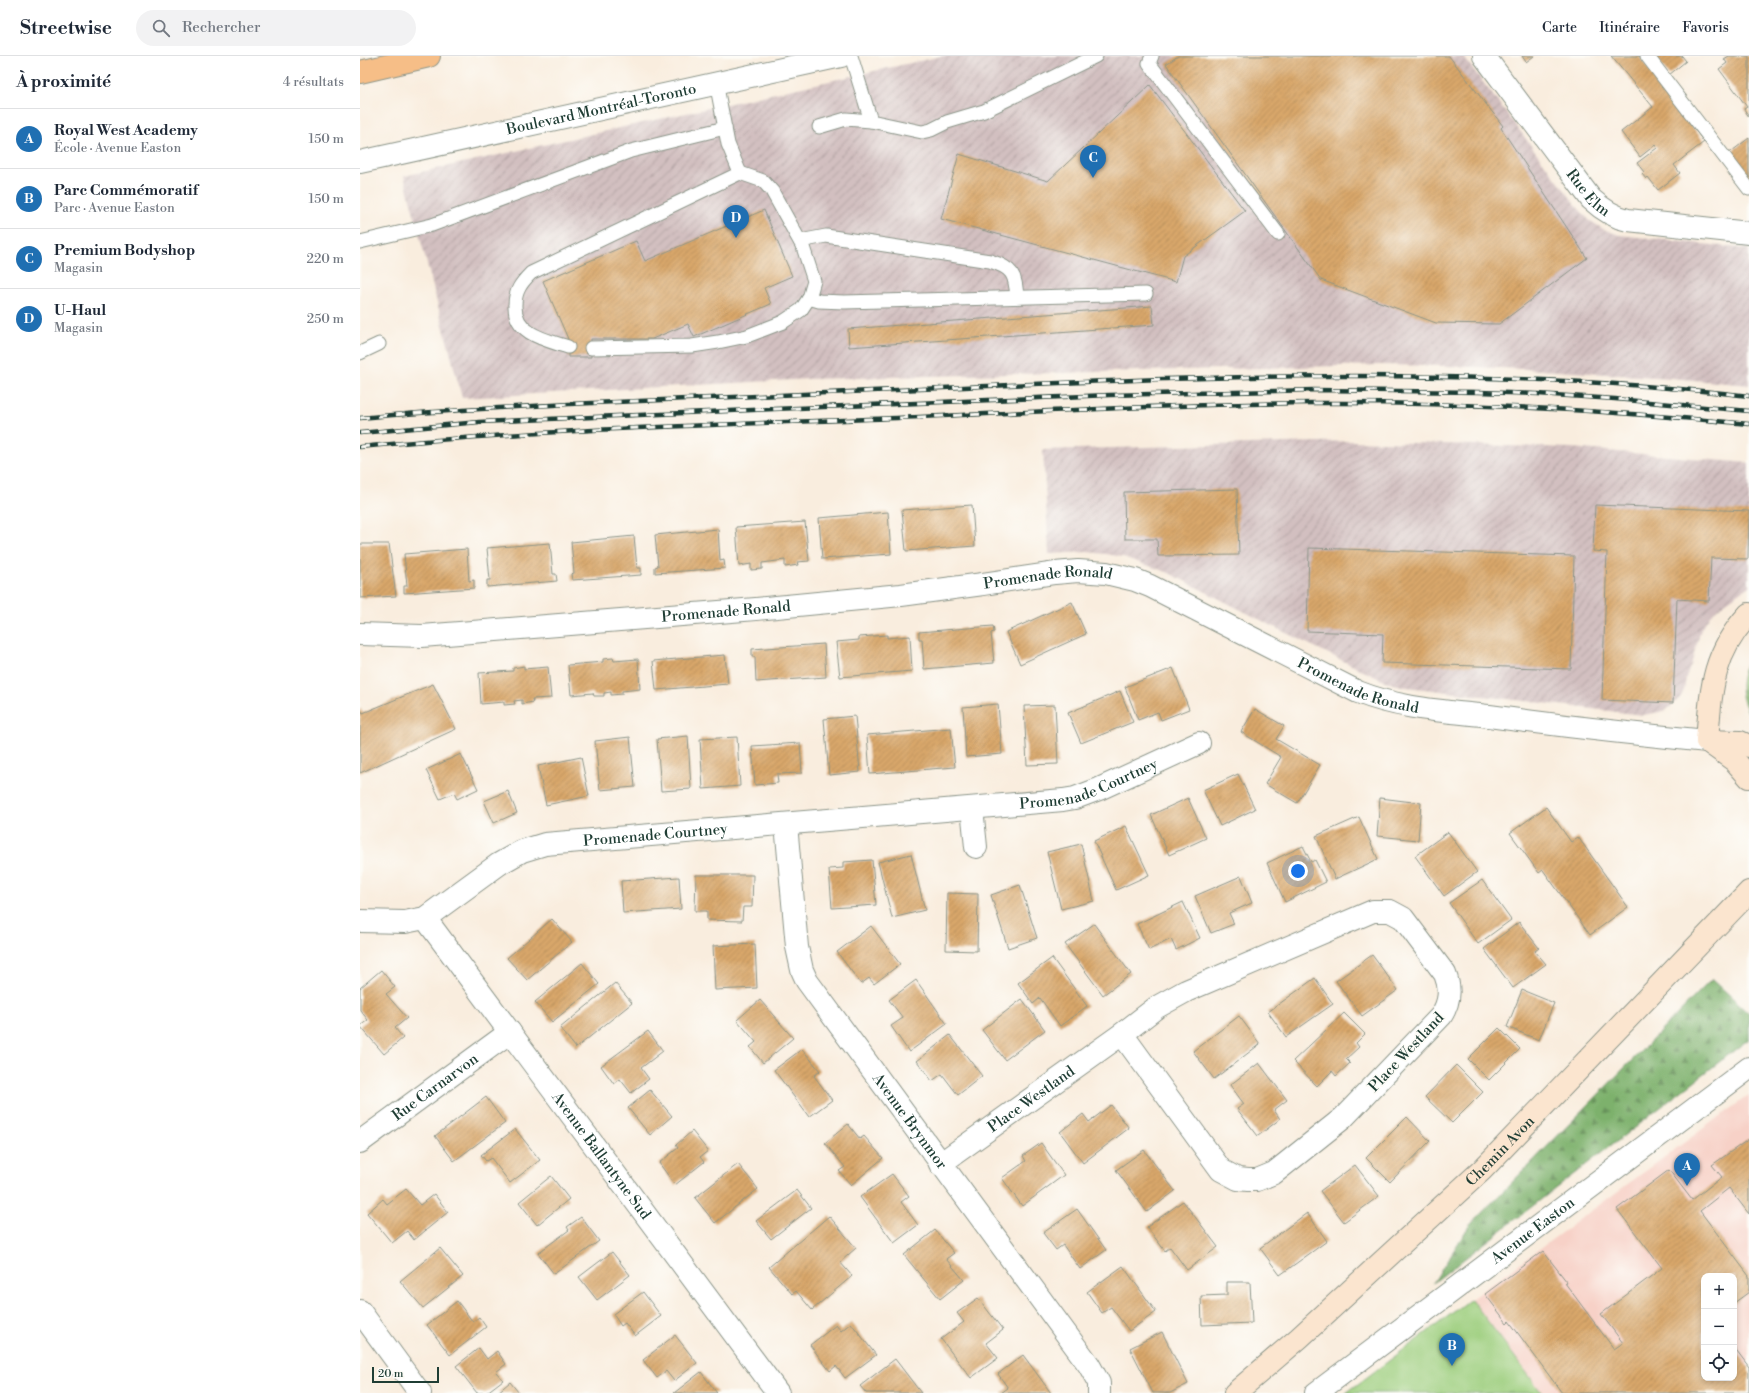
<!DOCTYPE html>
<html lang="fr">
<meta charset="utf-8">
<style>
:root{--surface:#fff;--page:#f2f2f3;--text:#1f2937;--muted:#747a83;--line:#e0e1e3;--accent:#1f6fb2}
body{margin:0;font-family:"Libre Bodoni",serif;background:var(--page);color:var(--text)}
.controls{position:absolute;right:12px;bottom:12px;display:grid;overflow:hidden;border-radius:8px;box-shadow:0 2px 6px #0003}
.controls button{width:36px;height:36px;display:grid;place-items:center;padding:0;border:0;border-bottom:1px solid var(--line);background:var(--surface);color:var(--text);font:20px sans-serif}
.scale{position:absolute;left:12px;bottom:10px;width:67px;box-sizing:border-box;padding-left:4px;border:2px solid #1f3d34;border-top:0;font-size:11px;line-height:14px;white-space:nowrap;color:#1f3d34;-webkit-text-stroke:3px #fdfcf7;paint-order:stroke}
.you{position:absolute;left:938px;top:815px;width:14px;height:14px;margin:-10px;border:3px solid #fff;border-radius:50%;background:#1a73e8;box-shadow:0 0 0 6px #1a73e833}
.badge{display:grid;place-items:center;width:26px;height:26px;border-radius:50%;background:var(--accent);color:#fff;font-size:13px;font-weight:700}
.pin{position:absolute;translate:-50% -33px;filter:drop-shadow(0 1px 2px #0008)}
.pin::after{content:'';position:absolute;top:21px;width:14px;height:12px;background:inherit;clip-path:polygon(0 0,100% 0,50% 100%)}
.list{margin:0;padding:0;list-style:none}
h2{display:flex;justify-content:space-between;align-items:center;height:52px;margin:0;padding:0 16px;font-size:17px}
h2 small{font-size:13px;font-weight:400;color:var(--muted)}
.list li{display:grid;grid-template-columns:26px 1fr auto;gap:12px;align-items:center;box-sizing:border-box;height:60px;padding:0 16px;border-top:1px solid var(--line)}
.list b{display:block;font-size:15px;white-space:nowrap}
.list p{margin:0;font-size:13px;white-space:nowrap;color:var(--muted)}
.list em{font-size:13px;font-style:normal;color:var(--muted)}
.icon{flex:none;width:22px;height:22px;fill:none;stroke:currentColor;stroke-width:2;stroke-linecap:round;stroke-linejoin:round}
.map{position:relative;flex:none;width:1389px;height:1337px;overflow:hidden}
header{display:flex;align-items:center;gap:24px;box-sizing:border-box;height:56px;padding:0 20px;background:var(--surface);border-bottom:1px solid var(--line)}
header strong{font-size:19px}
nav{display:flex;gap:22px;margin-inline-start:auto;font-size:14px}
.search{width:280px;height:36px;background:var(--page);display:flex;align-items:center;gap:10px;box-sizing:border-box;padding:0 14px;border-radius:22px;color:var(--muted);font-size:15px}
main{display:flex}
aside{flex:1;background:var(--surface)}
.map>svg:first-child{display:block}
.built{fill:#f7d1c7;fill-rule:evenodd}
.industrial{fill:url(#industrial-furrows)}
.grass{fill:url(#grass-tufts);stroke:#5e8658}
.forest{fill:url(#forest-firs);stroke:#4e7750}
.park{fill:#9cce7d;stroke:#5e8658}
.building{fill:url(#building-hatch)}
.lines{fill:none;stroke-linecap:round;stroke-linejoin:round}
.lane-casing{stroke:#8c9589;stroke-width:15}
.street-casing{stroke:#8c9589;stroke-width:24}
.secondary-casing{stroke:#8c9589;stroke-width:24}
.highway-casing{stroke:#8c9589;stroke-width:24}
.lane{stroke:#fff;stroke-width:13}
.street{stroke:#fff;stroke-width:22}
.secondary{stroke:#fbe5cf;stroke-width:22}
.highway{stroke:#f6be87;stroke-width:22}
.rail-casing{stroke:#1f3d34;stroke-width:4.5}
.rail{stroke:#fdfcf7;stroke-width:3;stroke-dasharray:9;stroke-linecap:butt}
.labels{text-anchor:middle;stroke-width:3.5;stroke-linejoin:round;paint-order:stroke}
.street-label{font-size:15px;fill:#1f3d34;stroke:#fdfcf7}
</style>
<header>
<strong>Streetwise</strong>
<div class="search"><svg class="icon" aria-label="search" viewBox="0 0 24 24"><circle cx="10" cy="10" r="6"/><path d="M15 15l6 6"/></svg>Rechercher</div>
<nav><a>Carte</a><a>Itinéraire</a><a>Favoris</a></nav>
</header>
<main>
<aside>
<h2>À proximité<small>4 résultats</small></h2>
<ul class="list">
<li><span class="badge">A</span><div><b>Royal West Academy</b><p>École · Avenue Easton</p></div><em>150 m</em></li>
<li><span class="badge">B</span><div><b>Parc Commémoratif</b><p>Parc · Avenue Easton</p></div><em>150 m</em></li>
<li><span class="badge">C</span><div><b>Premium Bodyshop</b><p>Magasin</p></div><em>220 m</em></li>
<li><span class="badge">D</span><div><b>U-Haul</b><p>Magasin</p></div><em>250 m</em></li>
</ul>
</aside>
<div class="map">
<svg width="1389" height="1337" viewBox="0 0 1389 1337">
<defs>
<pattern id="industrial-furrows" width="10" height="10" patternUnits="userSpaceOnUse"><rect width="10" height="10" fill="#d2bfc0"/><path d="M-1 1l2-2M0 10L10 0M9 11l2-2" fill="none" stroke="#aa9c9d"/></pattern>
<pattern id="grass-tufts" width="24" height="20" patternUnits="userSpaceOnUse"><rect width="24" height="20" fill="#9cce7d"/><path d="M3 7l-1-3M5 7V3M7 7l1-3M15 17l-1-3M17 17v-4M19 17l1-3" fill="none" stroke="#7fa867"/></pattern>
<pattern id="forest-firs" width="22" height="20" patternUnits="userSpaceOnUse"><rect width="22" height="20" fill="#7db16c"/><path d="M5 1l3.5 6h-7zM16 11l3.5 6h-7z" fill="#66915a"/></pattern>
<pattern id="building-hatch" width="6" height="6" patternUnits="userSpaceOnUse"><rect width="6" height="6" fill="#d9a76a"/><path d="M-1 1l2-2M0 6l6-6M5 7l2-2" fill="none" stroke="#af8958"/></pattern>
</defs>
<rect width="100%" height="100%" fill="#fdfcf7"/>
<filter id="ink" filterUnits="userSpaceOnUse"><feTurbulence type="fractalNoise" baseFrequency=".025" numOctaves="2"/><feDisplacementMap in="SourceGraphic" scale="8" xChannelSelector="R" yChannelSelector="G"/><feConvolveMatrix kernelMatrix="1 2 1 2 8 2 1 2 1" color-interpolation-filters="sRGB"/></filter>
<filter id="wash" filterUnits="userSpaceOnUse"><feTurbulence type="fractalNoise" baseFrequency=".012" numOctaves="4" result="noise"/><feDisplacementMap in="SourceGraphic" scale="16" xChannelSelector="R" yChannelSelector="G"/><feGaussianBlur stdDeviation="0.9" result="paint"/><feColorMatrix in="noise" values="0 0 0 0 0 0 0 0 0 0 0 0 0 0 0 0 0 1.4 0 .05"/><feComposite in="paint" operator="in"/></filter>
<g filter="url(#wash)">
<rect width="100%" height="100%" fill="#f9edde"/>
<path class="built" d="M1389,1039V1337H1182L1111,1243ZM1344,1220H1374V1322H1344Z"/>
<g class="industrial">
<polygon points="582,0 1103,0 1219,153 1229,164 1243,173 1259,179 1389,193 1389,329 1311,322 1165,313 1085,310 1020,309 449,323 102,342 44,120"/>
<polygon points="992,385 1212,392 1389,407 1389,530 1362,549 1350,559 1341,573 1331,609 1326,621 1324,634 1320,642 1305,655 1283,659 1047,631 1033,628 1020,623 924,576 807,516 763,501 746,498 727,496 689,498 683,394"/>
</g>
<path class="grass" d="M1389,602V620L1384,631L1386,647L1389,653V658C1378,637 1379,623 1389,602Z"/>
<g class="forest">
<path d="M1389,620V653C1383,642 1384,631 1389,620Z"/>
<polygon points="1352,923 1389,957 1389,983 1073,1227 1109,1170"/>
</g>
<polygon class="park" points="1111,1243 1182,1337 986,1337"/>
<g id="blocks">
<g class="building">
<polygon points="818,0 1089,0 1143,70 1141,72 1227,202 1139,268 1076,267 961,224 806,8"/>
<polygon points="1162,0 1174,0 1166,6"/>
<polygon points="1251,0 1279,0 1344,86 1314,109 1320,117 1298,134 1288,121 1286,123 1282,118 1284,116 1277,107 1297,92 1295,89 1280,101 1261,76 1293,51"/>
<polygon points="1295,0 1322,0 1326,5 1309,19"/>
<polygon points="1369,0 1389,0 1389,61 1384,53 1387,51 1359,13 1367,7 1364,3"/>
<polygon points="790,29 885,155 823,200 816,226 581,163 599,98 688,125"/>
<polygon points="1389,82 1389,125 1368,98"/>
<polygon points="404,154 432,220 404,232 411,248 334,281 328,268 292,283 231,283 231,301 208,301 208,283 183,225 276,185 285,205"/>
<polygon points="792,250 794,269 489,291 488,273"/>
<polygon points="877,433 879,499 798,500 797,483 765,483 764,436"/>
<polygon points="612,449 615,490 546,495 542,454"/>
<polygon points="1235,449 1389,455 1388,503 1351,502 1349,545 1317,543 1313,647 1242,644 1247,496 1233,495"/>
<polygon points="528,456 531,498 462,503 459,462"/>
<polygon points="445,466 449,505 437,506 438,509 425,511 425,504 402,507 402,513 391,514 391,508 379,510 376,471"/>
<polygon points="358,473 360,505 364,504 365,512 295,517 295,511 298,510 295,479"/>
<polygon points="274,480 277,512 281,512 281,519 212,524 211,518 214,517 211,486"/>
<polygon points="190,487 193,518 196,518 197,525 127,531 127,524 130,524 127,492"/>
<polygon points="0,488 29,488 36,540 0,542"/>
<polygon points="949,492 1214,500 1211,613 1022,607 1023,578 947,575"/>
<polygon points="107,493 109,525 114,524 114,532 44,537 44,530 47,530 44,498"/>
<polygon points="712,546 726,578 660,608 646,576"/>
<polygon points="633,570 634,576 631,577 634,607 564,613 562,583 559,583 559,576"/>
<polygon points="527,579 527,582 550,580 552,615 480,621 476,586 499,584 499,581"/>
<polygon points="464,588 466,621 396,626 395,601 392,601 392,593"/>
<polygon points="365,599 368,628 296,634 293,605"/>
<polygon points="253,602 254,605 278,603 280,633 262,635 262,638 251,639 251,636 244,637 244,640 234,640 233,637 211,639 208,609 243,606 243,603"/>
<polygon points="164,610 164,613 188,611 191,642 172,643 173,646 162,648 162,644 154,645 155,648 144,649 144,646 121,648 119,617 153,615 153,612"/>
<polygon points="813,612 829,653 801,664 798,656 778,664 765,631"/>
<polygon points="73,628 96,673 0,717 0,652 3,657"/>
<polygon points="760,635 773,666 721,687 708,657"/>
<polygon points="638,648 642,698 606,701 603,651"/>
<polygon points="695,649 698,708 667,709 664,650"/>
<polygon points="895,653 924,670 916,683 960,709 937,747 905,728 921,701 881,676"/>
<polygon points="495,660 500,716 469,719 464,663"/>
<polygon points="591,672 595,711 510,718 507,679"/>
<polygon points="328,680 331,733 301,735 297,683"/>
<polygon points="270,681 275,731 240,734 235,685"/>
<polygon points="377,681 380,730 343,733 340,683"/>
<polygon points="440,687 442,717 417,718 418,727 395,729 392,690"/>
<polygon points="101,698 118,733 97,743 94,737 80,743 66,714"/>
<polygon points="221,701 229,740 186,749 178,710"/>
<polygon points="878,718 895,753 860,770 843,734"/>
<polygon points="148,735 157,757 134,767 124,745"/>
<polygon points="828,742 846,782 809,799 791,759"/>
<polygon points="1020,742 1061,747 1058,784 1017,780"/>
<polygon points="1186,751 1211,786 1218,781 1268,851 1230,879 1183,814 1179,817 1150,777"/>
<polygon points="999,761 1018,803 975,823 956,780"/>
<polygon points="766,770 789,819 756,834 734,785"/>
<polygon points="1088,776 1117,816 1084,840 1055,800"/>
<polygon points="721,788 734,845 701,853 687,796"/>
<polygon points="943,790 951,806 955,804 966,826 925,846 907,807"/>
<polygon points="551,798 565,854 532,862 518,806"/>
<polygon points="512,804 516,849 472,852 469,813 483,812 483,806"/>
<polygon points="336,819 393,819 392,851 383,851 382,865 347,864 347,855 335,855"/>
<polygon points="881,820 892,847 869,857 874,868 851,877 835,840"/>
<polygon points="319,821 321,853 263,857 261,825"/>
<polygon points="1122,824 1151,864 1118,888 1089,847"/>
<polygon points="660,829 677,882 648,892 631,839"/>
<polygon points="587,837 618,838 617,895 586,894"/>
<polygon points="823,846 840,882 816,894 811,883 789,894 777,868"/>
<polygon points="192,863 212,886 167,924 147,902"/>
<polygon points="1159,866 1179,892 1175,895 1186,908 1153,932 1124,893"/>
<polygon points="734,868 771,918 743,939 705,888"/>
<polygon points="511,870 540,908 514,928 509,922 501,928 477,896"/>
<polygon points="395,888 397,932 355,934 353,890"/>
<polygon points="1012,899 1038,934 1002,960 976,925"/>
<polygon points="692,902 727,950 700,970 680,942 673,948 658,927"/>
<polygon points="222,907 239,928 192,966 175,946"/>
<polygon points="21,914 35,931 26,938 47,962 35,972 43,982 24,998 0,970 8,964 0,954 0,932"/>
<polygon points="955,922 973,948 926,981 908,956"/>
<polygon points="556,924 587,968 549,996 531,970 543,962 529,944"/>
<polygon points="255,927 272,947 216,992 200,972"/>
<polygon points="1162,934 1194,947 1179,984 1147,971"/>
<polygon points="662,943 685,974 645,1004 622,974"/>
<polygon points="400,944 433,982 403,1007 390,991 396,986 377,964"/>
<polygon points="984,957 1005,978 996,987 999,991 986,1003 990,1007 976,1020 972,1015 957,1030 933,1005"/>
<polygon points="879,960 900,988 854,1023 833,995"/>
<polygon points="1139,972 1160,993 1129,1024 1108,1003"/>
<polygon points="288,975 303,995 281,1012 289,1023 271,1037 260,1023 254,1028 241,1010"/>
<polygon points="590,979 622,1020 598,1039 582,1018 572,1025 557,1005"/>
<polygon points="442,993 460,1015 454,1020 472,1044 449,1061 414,1014"/>
<polygon points="899,1007 927,1044 914,1054 920,1063 898,1080 877,1053 884,1048 870,1029"/>
<polygon points="1096,1009 1123,1036 1092,1067 1065,1041"/>
<polygon points="290,1034 312,1060 290,1079 268,1052"/>
<polygon points="126,1041 145,1067 94,1105 75,1080"/>
<polygon points="751,1049 769,1072 723,1107 700,1076 723,1058 729,1066"/>
<polygon points="1047,1061 1070,1085 1030,1126 1006,1102"/>
<polygon points="488,1068 500,1083 504,1080 523,1102 491,1129 479,1115 485,1111 465,1087"/>
<polygon points="155,1073 180,1104 150,1127 131,1102 126,1105 121,1099"/>
<polygon points="332,1075 348,1095 340,1101 344,1106 315,1129 299,1107 318,1092 316,1089"/>
<polygon points="1389,1083 1389,1158 1369,1132 1340,1155 1389,1220 1389,1236 1374,1247 1374,1220 1344,1220 1344,1322 1374,1322 1374,1291 1389,1311 1389,1337 1202,1337 1149,1265 1147,1267 1125,1238 1183,1195 1207,1226 1205,1227 1254,1293 1263,1287 1241,1258 1302,1212 1257,1153 1309,1114 1332,1144 1362,1121 1352,1109"/>
<polygon points="681,1087 704,1119 662,1150 642,1122 666,1105 663,1100"/>
<polygon points="784,1094 815,1135 787,1156 756,1114"/>
<polygon points="378,1108 398,1133 355,1167 335,1142"/>
<polygon points="995,1109 1019,1140 984,1166 960,1135"/>
<polygon points="532,1118 549,1140 541,1146 558,1169 534,1187 500,1141"/>
<polygon points="191,1120 209,1143 177,1169 159,1146"/>
<polygon points="46,1133 60,1149 74,1138 88,1156 54,1184 47,1175 32,1187 7,1157 23,1143 27,1148"/>
<polygon points="437,1134 451,1152 411,1183 396,1165"/>
<polygon points="823,1145 858,1191 827,1214 810,1191 805,1195 787,1171"/>
<polygon points="717,1153 746,1194 720,1213 703,1189 696,1194 683,1177"/>
<polygon points="947,1157 967,1185 920,1219 900,1192"/>
<polygon points="469,1160 496,1192 480,1206 492,1220 452,1254 436,1235 432,1238 409,1211"/>
<polygon points="221,1161 239,1185 194,1218 178,1197 209,1174 207,1171"/>
<polygon points="575,1174 594,1197 586,1203 604,1224 580,1243 544,1199"/>
<polygon points="80,1192 103,1220 63,1252 40,1225"/>
<polygon points="252,1196 270,1219 237,1244 219,1221"/>
<polygon points="763,1210 796,1256 769,1275 751,1251 742,1257 727,1236"/>
<polygon points="867,1226 890,1226 892,1267 842,1269 841,1240 867,1239"/>
<polygon points="283,1236 301,1260 275,1280 265,1267 261,1270 253,1258"/>
<polygon points="618,1242 643,1274 626,1287 638,1302 611,1322 581,1283 604,1266 597,1257"/>
<polygon points="97,1245 113,1266 119,1261 126,1271 90,1299 67,1269"/>
<polygon points="491,1267 516,1299 485,1322 476,1310 470,1315 450,1289 476,1269 481,1275"/>
<polygon points="802,1276 828,1328 810,1337 793,1337 770,1292"/>
<polygon points="315,1279 337,1307 314,1325 306,1315 297,1322 283,1304"/>
<polygon points="119,1292 127,1303 137,1295 146,1308 136,1316 143,1324 126,1337 117,1337 96,1310"/>
<polygon points="663,1299 691,1337 641,1337 648,1332 638,1318"/>
<polygon points="535,1303 561,1337 506,1337 500,1330"/>
<polygon points="341,1316 357,1337 314,1337"/>
<polygon points="150,1326 159,1337 137,1337"/>
</g>
</g>
</g>
<g filter="url(#ink)">
<use href="#blocks" fill-opacity="0" stroke="#8c9589" stroke-width="1"/>
<g class="lines">
<defs>
<g id="lane">
<polyline points="491,0 511,65 562,76 571,74 587,66 624,55 736,0"/>
<polyline points="792,0 789,7 918,178"/>
<polyline points="1287,0 1389,133"/>
<polyline points="459,71 486,63 511,65"/>
<path d="M440,185L466,180L630,205C653,212 655,218 657,241"/>
<polyline points="0,186 72,169 271,95 365,72"/>
<polyline points="449,242 459,245 484,246 786,238"/>
<path d="M208,291C186,284 154,278 155,249C155,235 161,227 171,217L380,117L368,88L356,26"/>
<polyline points="231,292 332,290 358,286 387,280 423,266 441,254 449,242 454,225 443,191 412,135 403,125 380,117"/>
<polyline points="0,297 19,288"/>
</g>
<g id="street">
<path id="s1" d="M1124,0L1231,143C1242,153 1253,161 1268,164L1389,177"/>
<path id="s2" d="M0,106L481,0"/>
<path id="s3" d="M0,578L62,580L396,553L541,539L623,528L695,517L718,515L746,517L775,524L790,530L998,636C1040,653 1085,655 1129,660C1202,670 1274,678 1347,685"/>
<polyline points="612,752 616,791"/>
<path id="s4" d="M426,768L437,891L442,914L447,925L729,1309L739,1327V1337"/>
<path id="s5" d="M65,862L418,1337"/>
<path id="s6" d="M0,865L45,866L65,862L139,808L162,795L185,788L703,744L715,742L739,733L839,687"/>
<path id="s7" d="M0,1086L150,976"/>
<path id="s8" d="M580,1108L762,978L797,951L826,935L1013,855H1030L1043,862L1085,918C1091,933 1090,946 1081,960L983,1062L914,1117L897,1124H888L878,1123L861,1114L762,978"/>
<polyline points="0,1255 60,1337"/>
<path id="s9" d="M956,1337L1389,1012"/>
</g>
<g id="secondary">
<path d="M1347,685C1351,634 1352,598 1389,558"/>
<polyline points="1347,685 1375,705 1389,721"/>
<polyline points="1347,685 1380,686 1389,690"/>
<path id="s10" d="M875,1337L939,1282L1122,1114L1389,836"/>
</g>
<polyline id="highway" points="0,16 69,0"/>
</defs>
<use href="#lane" class="lane-casing"/>
<use href="#street" class="street-casing"/>
<use href="#secondary" class="secondary-casing"/>
<use href="#highway" class="highway-casing"/>
<use href="#lane" class="lane"/>
<use href="#street" class="street"/>
<use href="#secondary" class="secondary"/>
<use href="#highway" class="highway"/>
<defs>
<g id="rail">
<path d="M0,362C70,355 139,352 209,348C319,343 428,339 537,334C821,321 1106,308 1389,340"/>
<polyline points="0,377 119,366 414,353 750,339 954,334 1119,336 1178,338 1255,343 1389,355"/>
<path d="M0,391C178,373 358,369 537,362C677,356 817,348 956,347C1101,346 1245,354 1389,368"/>
</g>
</defs>
<use href="#rail" class="rail-casing"/>
<use href="#rail" class="rail"/>
</g>
</g>
<g class="labels">
<g class="street-label">
<text dy="5" stroke="none"><textPath href="#s2" startOffset="247">Boulevard Montréal-Toronto</textPath></text>
<text dy="5" stroke="none"><textPath href="#s1" startOffset="172">Rue Elm</textPath></text>
<text dy="5" stroke="none"><textPath href="#s3" startOffset="691">Promenade Ronald</textPath></text>
<text dy="5" stroke="none"><textPath href="#s3" startOffset="367">Promenade Ronald</textPath></text>
<text dy="5" stroke="none"><textPath href="#s3" startOffset="1027">Promenade Ronald</textPath></text>
<text dy="5" stroke="none"><textPath href="#s6" startOffset="756">Promenade Courtney</textPath></text>
<text dy="5" stroke="none"><textPath href="#s6" startOffset="318">Promenade Courtney</textPath></text>
<text transform="translate(1046 996) rotate(-47)" y="5">Place Westland</text>
<text dy="5" stroke="none"><textPath href="#s7" startOffset="93">Rue Carnarvon</textPath></text>
<text dy="5" stroke="none"><textPath href="#s8" startOffset="112">Place Westland</textPath></text>
<text dy="5" stroke="none"><textPath href="#s4" startOffset="333">Avenue Brynmor</textPath></text>
<text dy="5" stroke="none"><textPath href="#s10" startOffset="359">Chemin Avon</textPath></text>
<text dy="5" stroke="none"><textPath href="#s5" startOffset="296">Avenue Ballantyne Sud</textPath></text>
<text dy="5" stroke="none"><textPath href="#s9" startOffset="271">Avenue Easton</textPath></text>
</g>
</g>
</svg>
<div class="controls">
<button>+</button>
<button>−</button>
<button><svg class="icon" aria-label="locate" viewBox="0 0 24 24"><circle cx="12" cy="12" r="6"/><path d="M12 2v4M12 18v4M2 12h4M18 12h4"/></svg></button>
</div>
<div class="scale">20 m</div>
<div class="you"></div>
<div class="pin badge" style="left:1327px;top:1130px">A</div>
<div class="pin badge" style="left:1092px;top:1310px">B</div>
<div class="pin badge" style="left:733px;top:122px">C</div>
<div class="pin badge" style="left:376px;top:182px">D</div>
</div>
</main>
